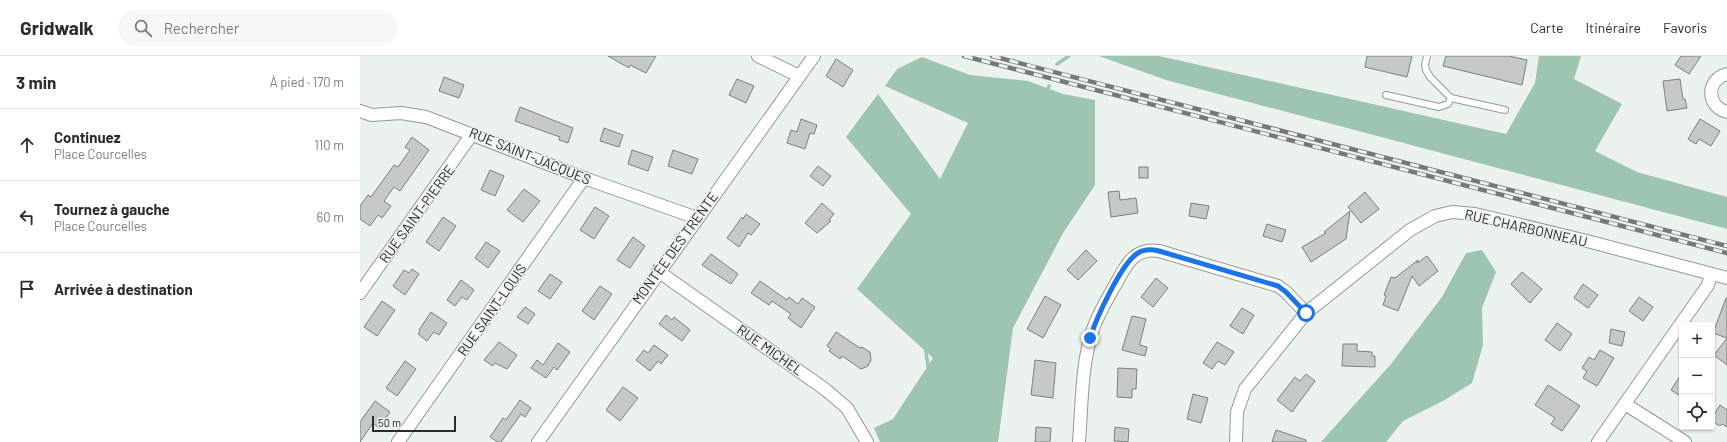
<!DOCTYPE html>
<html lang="fr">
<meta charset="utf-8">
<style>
:root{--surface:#fff;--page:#f7f7f7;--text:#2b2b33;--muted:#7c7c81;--line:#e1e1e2}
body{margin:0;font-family:Barlow,sans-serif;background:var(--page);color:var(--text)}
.controls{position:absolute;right:12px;bottom:12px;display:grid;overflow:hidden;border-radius:4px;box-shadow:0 1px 3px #0004}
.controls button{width:36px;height:36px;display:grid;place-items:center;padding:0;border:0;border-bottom:1px solid var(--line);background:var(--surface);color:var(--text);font:20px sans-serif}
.scale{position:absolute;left:12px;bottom:10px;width:84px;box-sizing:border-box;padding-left:4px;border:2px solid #2a2c2b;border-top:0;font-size:11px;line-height:14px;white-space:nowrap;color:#2a2c2b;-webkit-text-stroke:3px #ecf2ee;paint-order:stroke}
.stop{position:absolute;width:12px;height:12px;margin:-9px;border:3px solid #1a73e8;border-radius:50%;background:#fff}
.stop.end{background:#1a73e8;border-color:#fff;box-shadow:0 1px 4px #0008}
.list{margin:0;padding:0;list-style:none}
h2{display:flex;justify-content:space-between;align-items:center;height:52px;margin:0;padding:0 16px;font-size:17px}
h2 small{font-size:13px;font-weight:400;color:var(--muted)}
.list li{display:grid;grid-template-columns:26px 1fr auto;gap:12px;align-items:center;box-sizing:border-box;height:72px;padding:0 16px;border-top:1px solid var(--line)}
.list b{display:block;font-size:15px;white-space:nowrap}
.list p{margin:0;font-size:13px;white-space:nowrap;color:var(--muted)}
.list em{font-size:13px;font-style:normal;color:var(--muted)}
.icon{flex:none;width:22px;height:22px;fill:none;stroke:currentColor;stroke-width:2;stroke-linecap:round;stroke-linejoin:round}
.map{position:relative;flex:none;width:1367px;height:386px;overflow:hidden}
header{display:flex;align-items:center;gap:24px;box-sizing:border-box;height:56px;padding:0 20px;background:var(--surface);border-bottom:1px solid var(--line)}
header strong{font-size:19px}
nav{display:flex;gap:22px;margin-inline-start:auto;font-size:14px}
.search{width:280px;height:36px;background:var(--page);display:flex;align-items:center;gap:10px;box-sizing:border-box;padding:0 14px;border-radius:22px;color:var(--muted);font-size:15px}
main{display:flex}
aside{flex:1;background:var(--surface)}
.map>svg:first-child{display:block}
.forest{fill:#9ec5b1}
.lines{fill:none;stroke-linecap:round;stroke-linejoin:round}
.stream{stroke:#9fc6b2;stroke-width:3.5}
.building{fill:#c5cac7;stroke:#7b817e}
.lane-casing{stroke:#949996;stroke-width:8}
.street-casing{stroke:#949996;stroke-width:14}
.lane{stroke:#fff;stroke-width:6}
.street{stroke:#fff;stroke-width:12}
.rail-casing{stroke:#767977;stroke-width:4.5}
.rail{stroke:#ecf2ee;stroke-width:3;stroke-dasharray:9;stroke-linecap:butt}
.route{stroke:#1a73e8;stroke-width:5}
.labels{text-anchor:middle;stroke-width:3;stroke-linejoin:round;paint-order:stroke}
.street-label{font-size:14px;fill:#2a2c2b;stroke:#ecf2ee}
</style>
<header>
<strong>Gridwalk</strong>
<div class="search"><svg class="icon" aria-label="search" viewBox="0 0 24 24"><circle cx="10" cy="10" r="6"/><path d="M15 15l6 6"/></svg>Rechercher</div>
<nav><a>Carte</a><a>Itinéraire</a><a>Favoris</a></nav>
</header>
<main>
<aside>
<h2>3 min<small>À pied · 170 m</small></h2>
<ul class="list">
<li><svg class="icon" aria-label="ahead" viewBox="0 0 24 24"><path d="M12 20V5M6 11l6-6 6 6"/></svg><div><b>Continuez</b><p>Place Courcelles</p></div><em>110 m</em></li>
<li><svg class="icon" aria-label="left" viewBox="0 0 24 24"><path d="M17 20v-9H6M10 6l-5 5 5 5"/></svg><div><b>Tournez à gauche</b><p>Place Courcelles</p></div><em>60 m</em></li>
<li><svg class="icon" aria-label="arrive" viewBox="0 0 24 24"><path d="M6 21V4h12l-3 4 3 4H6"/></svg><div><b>Arrivée à destination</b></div></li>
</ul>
</aside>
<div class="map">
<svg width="1367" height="386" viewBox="0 0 1367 386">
<rect width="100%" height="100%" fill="#ecf2ee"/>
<g class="forest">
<polygon points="739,0 799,0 1146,78 1175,27 1179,0 1221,0 1214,23 1262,48 1235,95 1277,116 1367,141 1367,173 806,24"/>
<polygon points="562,1 610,19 668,25 703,38 735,44 735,129 703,177 653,272 638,386 520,386 514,372 533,363 573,302 497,233 551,158 486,81 518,38 580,123 608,67 525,30 537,13"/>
<polygon points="1122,194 1136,216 1122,252 1123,289 1112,327 1083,345 1043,365 1026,386 961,386 1031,308 1082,241 1106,197"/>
</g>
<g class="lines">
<g class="stream">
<polyline points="697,8 709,0"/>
<polyline points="536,386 557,356 571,331 563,276 572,216 600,163 648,110 672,77 689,30"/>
</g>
</g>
<g class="building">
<polygon points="248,0 296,0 286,17 270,9 269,12"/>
<polygon points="1007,0 1052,0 1047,21 1005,11"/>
<polygon points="1086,0 1149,0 1167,4 1162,29 1083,10"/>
<polygon points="1321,0 1341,0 1329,18 1315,9"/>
<polygon points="476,3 493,14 483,31 466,20"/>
<polygon points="84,21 104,29 99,42 79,35"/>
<polygon points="377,23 394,30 386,47 369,39"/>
<polygon points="1320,23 1323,43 1325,43 1327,52 1307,55 1303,25"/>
<polygon points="160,51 213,72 208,87 199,84 200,81 155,65"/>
<polygon points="441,63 457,69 454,78 450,77 445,93 427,87 431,74 437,76"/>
<polygon points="1340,63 1360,75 1351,90 1339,83 1336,88 1328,83"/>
<polygon points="244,72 263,79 259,91 240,85"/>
<polygon points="52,81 69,94 40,135 34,131 24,145 31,150 22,162 18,159 10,170 0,163 0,150 8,139 11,141 34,109 38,111 50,94 45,91"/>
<polygon points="272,94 293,101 288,115 268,108"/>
<polygon points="313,94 338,103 332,118 308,110"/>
<polygon points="458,110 471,120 463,130 450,120"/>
<rect x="779" y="111" width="9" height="11"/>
<polygon points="130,114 144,120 135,140 121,134"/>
<polygon points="164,133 180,145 163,166 147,154"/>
<polygon points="759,135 760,144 776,142 778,157 751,161 748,136"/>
<polygon points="1005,136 1019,153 1001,167 988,151"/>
<polygon points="462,147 474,158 469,164 471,165 457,177 445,167"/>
<polygon points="831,147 849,150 846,163 829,160"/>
<polygon points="235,151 249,160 234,183 220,174"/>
<polygon points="990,155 986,183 951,206 942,191 966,177 964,176"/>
<polygon points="386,158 400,168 391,179 388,177 379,191 367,182 382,161 383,163"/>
<polygon points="83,161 96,170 79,195 66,186"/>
<polygon points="907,168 926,174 922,186 903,180"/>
<polygon points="273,181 285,190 270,212 257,204"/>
<polygon points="126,186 140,195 128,212 115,202"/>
<polygon points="726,194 737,205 718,224 707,214"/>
<polygon points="351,198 378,218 371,228 342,209"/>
<polygon points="1067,200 1078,215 1059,230 1052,220 1038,255 1023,249 1026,240 1024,239 1031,221 1035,222 1058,204 1057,207"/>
<polygon points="52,213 59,218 45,239 33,230 44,214 49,217"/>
<polygon points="1162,216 1182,233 1170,247 1151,228"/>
<polygon points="190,218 202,226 190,243 178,235"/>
<polygon points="796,222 808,232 793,251 781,241"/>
<polygon points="101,224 114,234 107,244 102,241 95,250 87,244"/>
<polygon points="400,225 427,244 429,241 438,248 442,242 455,251 441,272 428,262 431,258 412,245 409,249 391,237"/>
<polygon points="1223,228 1238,239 1228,252 1214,242"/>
<polygon points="240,230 252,238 234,264 222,255"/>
<polygon points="685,240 701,249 683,282 667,273"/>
<polygon points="1279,241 1293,251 1283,265 1269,255"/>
<polygon points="1366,242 1367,242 1367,309 1354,299 1367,282 1353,277"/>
<polygon points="22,245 35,254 17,280 4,271"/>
<polygon points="165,251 175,258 168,268 157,261"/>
<polygon points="882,252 894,259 883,278 870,270"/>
<polygon points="71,256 87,267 79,279 74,276 67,285 58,278 60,275 59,274"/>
<polygon points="306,259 312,264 314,261 330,274 322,285 299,268"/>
<polygon points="772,260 786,263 780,287 780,289 787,291 785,300 762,294"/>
<polygon points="1197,267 1212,278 1200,295 1185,284"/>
<polygon points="1251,273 1265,276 1262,290 1249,287"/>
<polygon points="476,276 500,292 502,291 510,296 511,304 508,310 501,313 482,300 480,303 469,295 471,293 467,290"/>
<polygon points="139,286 157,299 147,313 135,307 133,310 124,304"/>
<polygon points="857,286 874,296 865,309 858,305 852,313 843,307"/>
<polygon points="198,287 210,296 197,314 194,311 186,322 171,312 177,304 183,309"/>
<polygon points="983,288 997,288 997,295 1012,296 1012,300 1015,300 1015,311 982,310"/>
<polygon points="294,289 308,299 301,308 298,305 290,315 276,304 284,294 288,297"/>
<polygon points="1240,294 1254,302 1237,330 1223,322 1227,315 1222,312 1229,301 1234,304"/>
<polygon points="675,304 696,307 693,342 671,339"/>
<polygon points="45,305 56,313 37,340 26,332"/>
<polygon points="758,312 777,313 776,333 772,333 772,342 757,341"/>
<polygon points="1322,317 1322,341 1311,334"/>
<polygon points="946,318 955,325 932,356 917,344 935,321 940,325"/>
<polygon points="1188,329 1220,350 1202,375 1191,368 1195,362 1175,349"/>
<polygon points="263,331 278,342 260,365 246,354"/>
<polygon points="833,338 848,342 841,367 827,363"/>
<polygon points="160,344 171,352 165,361 161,358 141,386 138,386 130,381 143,362 146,364"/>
<polygon points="15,345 30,356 19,372 13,367 0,386 0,366"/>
<polygon points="1360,349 1367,354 1367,371 1362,368 1360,370 1352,365 1352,362"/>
<polygon points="676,371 691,372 690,386 675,386"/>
<polygon points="755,371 769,373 768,386 754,385"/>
<polygon points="916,374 946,384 946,386 912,386"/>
</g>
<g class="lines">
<defs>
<g id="lane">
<polyline points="1067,0 1065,9 1066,14 1070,21 1091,42 1145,54"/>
<polyline points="1026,39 1079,51 1088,48 1091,42"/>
</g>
<g id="street">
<polyline points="398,0 439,20"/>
<path d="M1367,18C1346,23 1346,51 1367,56"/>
<polyline points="0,55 12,59 41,57 66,61 224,122 337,162"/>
<polyline points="298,215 466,334 487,352 507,386"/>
<polyline points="0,237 112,78"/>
<polyline points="1265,348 1325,386"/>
<polyline points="38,386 224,122"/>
<polyline points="178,386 454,0"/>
<path d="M719,386C722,349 721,309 733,273C739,256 749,240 758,224C767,207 776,191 799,195L918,230L926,236L946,257"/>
<polyline points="876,386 877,356 885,333 946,257 1050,174 1075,160 1092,156 1115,158 1227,185 1367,222"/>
<polyline points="1238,386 1348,229 1351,218"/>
</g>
</defs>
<use href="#lane" class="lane-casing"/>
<use href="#street" class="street-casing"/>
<use href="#lane" class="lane"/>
<use href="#street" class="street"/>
<defs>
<g id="rail">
<polyline points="604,0 1367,197"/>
<polyline points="632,0 1367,190"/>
</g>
</defs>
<use href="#rail" class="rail-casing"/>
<use href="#rail" class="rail"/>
</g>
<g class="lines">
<path class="route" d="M730,282C736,263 761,207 778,197C784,193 791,193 799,195L918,230L926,236L946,257"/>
</g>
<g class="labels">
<g class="street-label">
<text transform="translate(170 100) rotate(22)" y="5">RUE SAINT-JACQUES</text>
<text transform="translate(57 158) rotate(-54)" y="5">RUE SAINT-PIERRE</text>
<text transform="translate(1166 172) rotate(13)" y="5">RUE CHARBONNEAU</text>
<text transform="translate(315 192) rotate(-54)" y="5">MONTÉE DES TRENTE</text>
<text transform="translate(132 254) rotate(-55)" y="5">RUE SAINT-LOUIS</text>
<text transform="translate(410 294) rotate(35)" y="5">RUE MICHEL</text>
</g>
</g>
</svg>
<div class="controls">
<button>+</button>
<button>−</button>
<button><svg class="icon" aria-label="locate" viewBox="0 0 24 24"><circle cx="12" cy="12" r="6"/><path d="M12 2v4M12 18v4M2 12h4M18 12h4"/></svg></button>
</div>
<div class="scale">50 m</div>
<div class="stop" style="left:946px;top:257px"></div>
<div class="stop end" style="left:730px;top:282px"></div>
</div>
</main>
